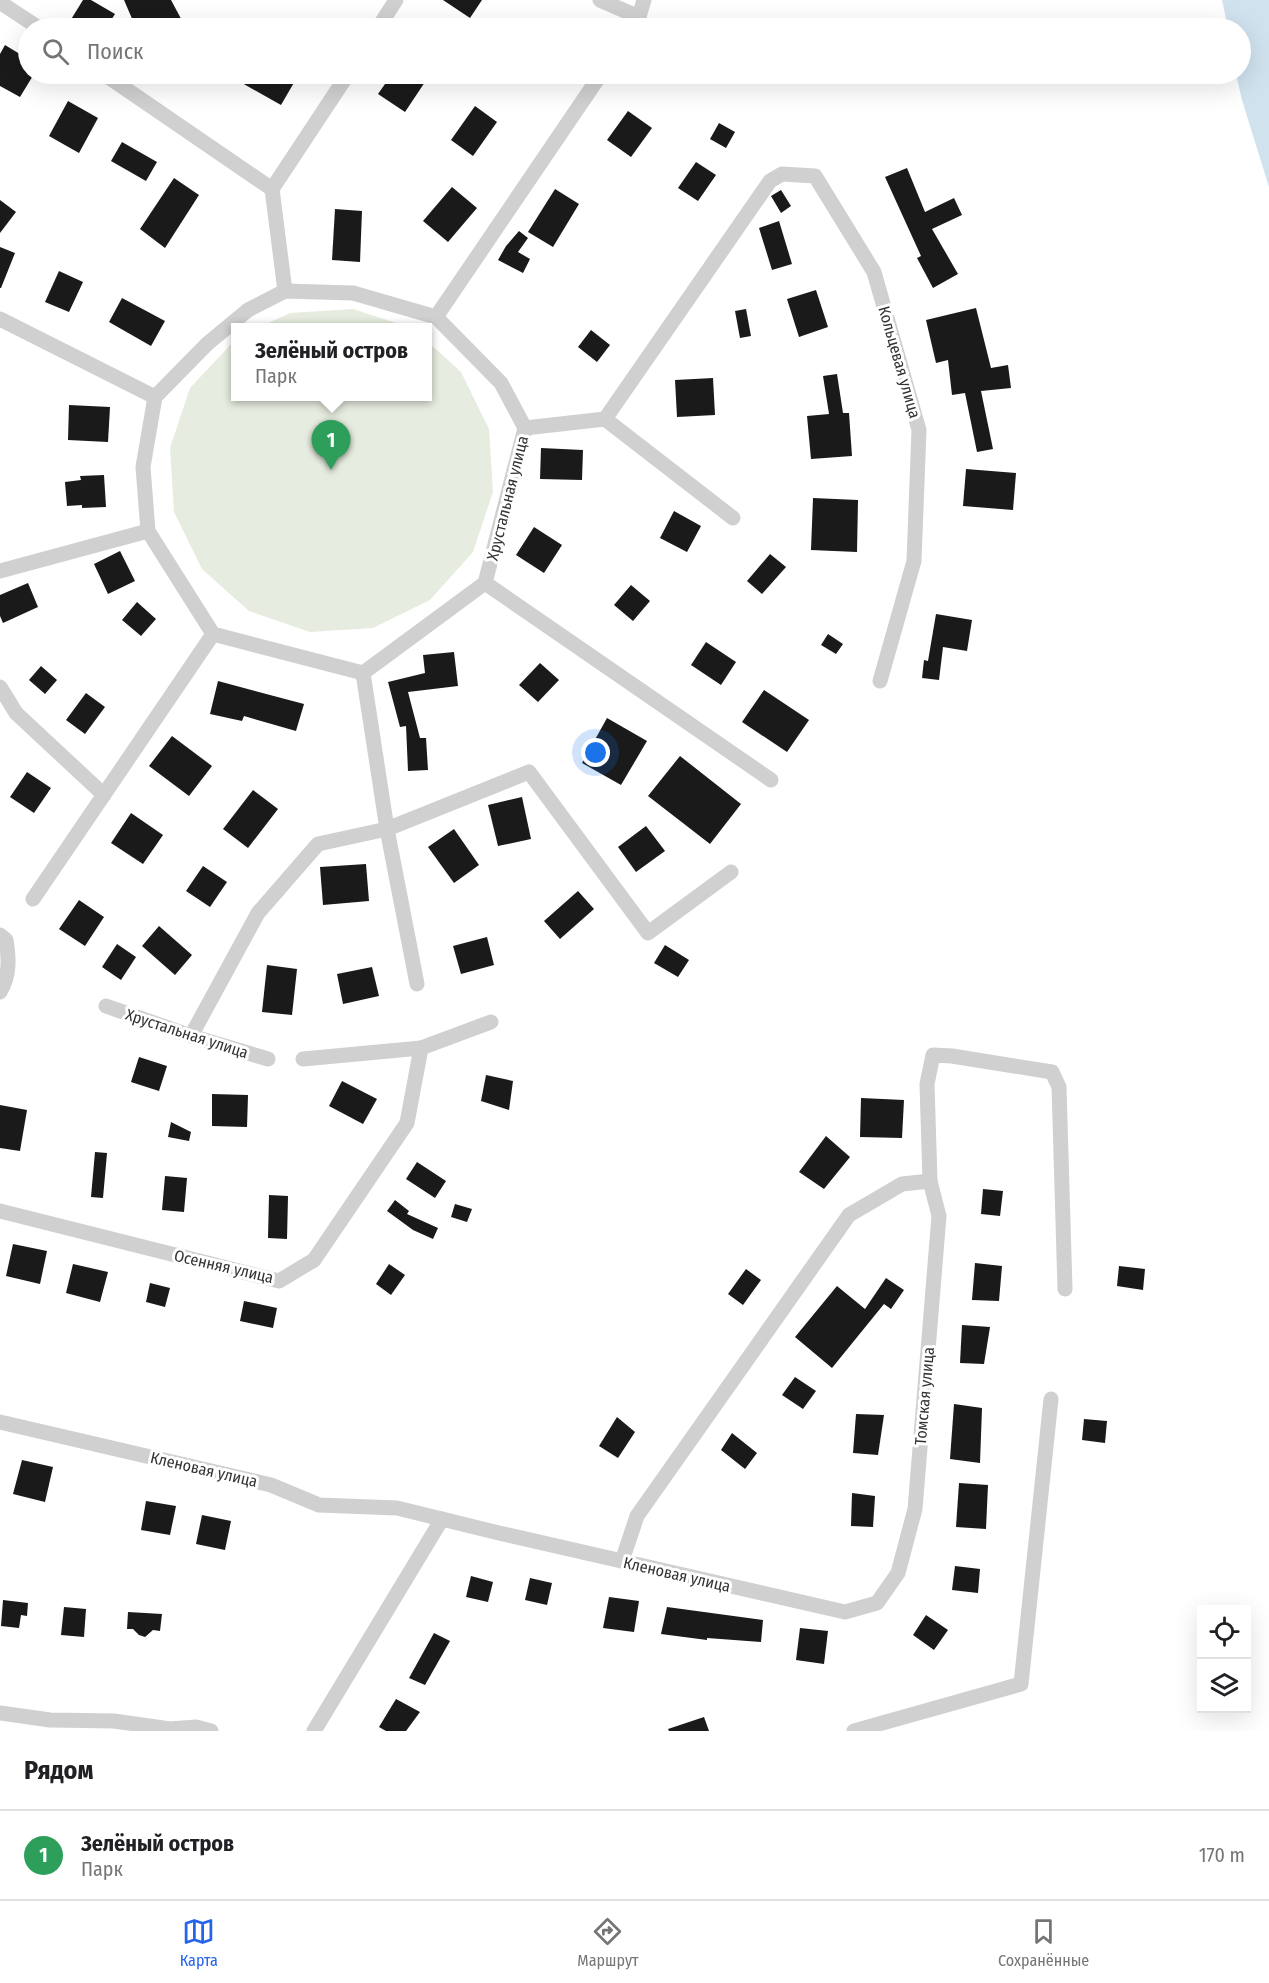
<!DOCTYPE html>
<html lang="ru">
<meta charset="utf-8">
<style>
:root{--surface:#fff;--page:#f2f2f2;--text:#202124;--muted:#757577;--line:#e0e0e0;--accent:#2563eb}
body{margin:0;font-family:"Fira Sans Condensed",sans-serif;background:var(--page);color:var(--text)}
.controls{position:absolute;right:18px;bottom:18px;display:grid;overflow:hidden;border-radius:0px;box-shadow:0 6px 24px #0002}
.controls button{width:54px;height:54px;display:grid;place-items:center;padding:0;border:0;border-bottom:2px solid var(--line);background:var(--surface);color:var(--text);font:30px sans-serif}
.you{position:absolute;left:596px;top:753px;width:21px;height:21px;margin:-15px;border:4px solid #fff;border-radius:50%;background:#1a73e8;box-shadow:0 0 0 9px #1a73e833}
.badge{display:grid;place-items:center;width:39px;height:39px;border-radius:50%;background:var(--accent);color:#fff;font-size:20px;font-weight:700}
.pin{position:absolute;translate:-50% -50px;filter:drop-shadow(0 2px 3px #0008)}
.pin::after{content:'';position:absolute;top:32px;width:21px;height:18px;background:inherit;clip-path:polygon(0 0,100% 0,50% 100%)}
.popup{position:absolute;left:231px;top:323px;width:201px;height:78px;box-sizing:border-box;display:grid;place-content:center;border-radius:0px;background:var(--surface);filter:drop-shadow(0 2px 4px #0005);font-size:20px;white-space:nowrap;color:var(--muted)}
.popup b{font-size:22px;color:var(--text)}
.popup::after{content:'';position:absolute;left:50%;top:100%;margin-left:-12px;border:12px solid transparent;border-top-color:var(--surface)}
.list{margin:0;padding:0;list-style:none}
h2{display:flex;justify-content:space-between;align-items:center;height:78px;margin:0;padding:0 24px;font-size:26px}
h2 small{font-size:20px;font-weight:400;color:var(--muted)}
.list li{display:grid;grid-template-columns:39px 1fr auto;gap:18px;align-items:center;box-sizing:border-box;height:90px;padding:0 24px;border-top:2px solid var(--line)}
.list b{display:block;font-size:22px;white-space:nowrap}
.list p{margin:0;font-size:20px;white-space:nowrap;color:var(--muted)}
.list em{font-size:20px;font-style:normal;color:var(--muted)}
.icon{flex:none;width:33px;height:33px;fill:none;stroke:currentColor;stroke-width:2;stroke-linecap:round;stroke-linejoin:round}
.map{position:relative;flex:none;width:1269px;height:1731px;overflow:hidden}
.search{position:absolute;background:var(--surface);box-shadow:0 6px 24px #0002;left:18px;right:18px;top:18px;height:66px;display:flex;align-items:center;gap:15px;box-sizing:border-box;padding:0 21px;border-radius:33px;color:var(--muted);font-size:22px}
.sheet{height:168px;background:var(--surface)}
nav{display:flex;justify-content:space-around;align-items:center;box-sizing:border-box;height:84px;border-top:2px solid var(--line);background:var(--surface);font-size:16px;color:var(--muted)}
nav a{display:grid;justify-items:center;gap:3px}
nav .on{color:var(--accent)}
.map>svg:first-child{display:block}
.green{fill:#e6ecdf}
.water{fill:#cfe2ee}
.building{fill:#1a1a1a}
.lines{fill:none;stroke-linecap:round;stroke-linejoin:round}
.minor{stroke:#d0d0d0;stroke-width:15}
.labels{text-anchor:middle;stroke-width:6;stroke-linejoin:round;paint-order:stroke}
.street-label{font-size:16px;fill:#333;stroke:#fff}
</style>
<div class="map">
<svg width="1269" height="1731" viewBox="0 0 1269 1731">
<rect width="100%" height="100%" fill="#fff"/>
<g class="green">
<polygon points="353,309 408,327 260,327 290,313"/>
<polygon points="235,340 235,396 427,396 427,341 461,372 489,429 493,492 473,552 430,600 373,628 310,632 249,611 202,569 174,512 170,448 190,388"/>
</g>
<polygon class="water" points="1222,0 1269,0 1269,187 1242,100 1236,74 1240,74 1240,28 1228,28"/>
<g class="building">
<polygon points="83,0 91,0 115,14 106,28 82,28 70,21"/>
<polygon points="124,0 171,0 186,28 136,28"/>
<polygon points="443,0 482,0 470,18"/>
<polygon points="5,45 28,59 28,74 34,74 20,97 0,86 0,54"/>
<polygon points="247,74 299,74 281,105 242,83"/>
<polygon points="392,74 418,74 427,79 405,112 378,94"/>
<polygon points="68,101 98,118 79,153 49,136"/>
<polygon points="475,106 497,122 473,156 451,140"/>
<polygon points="628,111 652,128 631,157 607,140"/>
<polygon points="719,123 735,132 726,148 710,139"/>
<polygon points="122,142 157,162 146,181 111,161"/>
<polygon points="696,162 716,175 698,201 678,188"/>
<polygon points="907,168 925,212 954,198 962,215 932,229 958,274 933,288 917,258 921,256 885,177"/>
<polygon points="174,178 199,195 165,248 140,229"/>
<polygon points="452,187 477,208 448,242 423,221"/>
<polygon points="555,189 579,204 553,247 528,232"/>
<polygon points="781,190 791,206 781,213 771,196"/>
<polygon points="0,200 16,212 0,233"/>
<polygon points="335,209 362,211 360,262 332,260"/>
<polygon points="779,221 792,264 772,270 759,228"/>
<polygon points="519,231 528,238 518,252 530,259 523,273 498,260 506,246"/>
<polygon points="0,247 15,253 1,288 0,288"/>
<polygon points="59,271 83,282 69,312 45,302"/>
<polygon points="816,290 828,327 799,337 787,299"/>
<polygon points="122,298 165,321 151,346 109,322"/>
<polygon points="976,308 991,368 1008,365 1011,388 981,391 993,449 977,452 965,393 952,395 948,360 936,363 926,320"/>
<polygon points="746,309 751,336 740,338 735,311"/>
<polygon points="591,330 610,345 597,362 578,347"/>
<polygon points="837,374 843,413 849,413 852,456 811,459 807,416 829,414 823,376"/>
<polygon points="713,378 715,415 677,417 675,380"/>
<polygon points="69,405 110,407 108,442 68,440"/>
<polygon points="541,448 583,450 582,480 540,479"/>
<polygon points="966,469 1016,473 1013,510 963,506"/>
<polygon points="104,475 106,507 82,508 82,505 67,506 65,482 81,480 80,476"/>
<polygon points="813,498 858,500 857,552 811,550"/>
<polygon points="674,511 701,526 687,552 660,538"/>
<polygon points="534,527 562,545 544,573 516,555"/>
<polygon points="120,551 135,581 108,594 94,564"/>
<polygon points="770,554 786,567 762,594 747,581"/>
<polygon points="28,583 38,607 3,623 0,616 0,595"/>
<polygon points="631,585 650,601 633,621 614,605"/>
<polygon points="137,602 156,619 141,636 122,620"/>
<polygon points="936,614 972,620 967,651 943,647 939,680 922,678 924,660 928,661"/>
<polygon points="828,634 843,644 836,654 821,645"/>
<polygon points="706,642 736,662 721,685 691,665"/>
<polygon points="454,652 458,686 408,692 420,738 426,738 428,770 408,771 406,726 400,727 388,682 425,673 423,655"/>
<polygon points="540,663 559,680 538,702 519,685"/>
<polygon points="41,666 57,680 45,694 29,680"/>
<polygon points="218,681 304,704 296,731 244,716 242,721 210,714"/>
<polygon points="764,690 809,720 787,752 742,722"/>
<polygon points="86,693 105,707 85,734 66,720"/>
<polygon points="607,718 647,741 621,785 582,763"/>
<polygon points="172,736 212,766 189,796 149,766"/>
<polygon points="680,756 741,804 710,844 648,796"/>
<polygon points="27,772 51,788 34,813 10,797"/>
<polygon points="253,790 278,809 248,848 223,829"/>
<polygon points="522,797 531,839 498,846 488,805"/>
<polygon points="131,813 163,835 143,864 111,843"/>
<polygon points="646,826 665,851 636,872 618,847"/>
<polygon points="454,829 479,865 454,883 428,847"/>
<polygon points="366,864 369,901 323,905 320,867"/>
<polygon points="203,866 227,882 210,907 186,891"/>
<polygon points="578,891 594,909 560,939 544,921"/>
<polygon points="79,900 104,917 85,946 59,929"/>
<polygon points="159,926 192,955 175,975 142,946"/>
<polygon points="487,937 494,965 461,974 453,946"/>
<polygon points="117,944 136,957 121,980 102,967"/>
<polygon points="665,945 689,960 678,977 654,963"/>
<polygon points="267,965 297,969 292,1015 262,1012"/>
<polygon points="372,967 379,996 343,1004 337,974"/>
<polygon points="139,1057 167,1066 159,1091 131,1082"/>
<polygon points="486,1075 513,1081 509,1110 481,1101"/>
<polygon points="342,1081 377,1099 363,1124 329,1106"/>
<polygon points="212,1094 248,1095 247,1127 212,1126"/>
<polygon points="861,1098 904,1100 902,1138 860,1137"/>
<polygon points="0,1105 27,1110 20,1151 0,1148"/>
<polygon points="171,1122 191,1132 189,1141 168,1137"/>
<polygon points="826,1136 850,1157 824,1189 799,1172"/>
<polygon points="95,1152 107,1153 103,1198 91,1197"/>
<polygon points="417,1162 446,1181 435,1198 406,1179"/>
<polygon points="165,1176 187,1178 184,1212 162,1210"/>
<polygon points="983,1189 1003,1191 1000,1216 981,1214"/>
<polygon points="269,1195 288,1196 287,1239 268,1238"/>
<polygon points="395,1200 409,1211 407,1214 438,1228 433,1239 413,1230 387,1211"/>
<polygon points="455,1204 472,1209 467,1222 451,1217"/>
<polygon points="13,1244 47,1251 40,1284 6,1276"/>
<polygon points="975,1263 1002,1266 999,1301 972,1300"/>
<polygon points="73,1264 108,1272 100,1302 66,1293"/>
<polygon points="389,1264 405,1275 391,1295 376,1284"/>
<polygon points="1119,1266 1145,1269 1143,1290 1117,1286"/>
<polygon points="746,1269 761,1280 743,1305 728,1294"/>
<polygon points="886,1278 904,1290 891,1309 884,1304 832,1368 795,1337 837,1286 865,1309"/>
<polygon points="150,1283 170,1288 165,1307 146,1302"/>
<polygon points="244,1301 277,1308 273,1328 240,1321"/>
<polygon points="962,1325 990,1327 984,1364 960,1363"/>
<polygon points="795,1377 816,1391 803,1409 782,1395"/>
<polygon points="954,1404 982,1408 980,1463 950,1459"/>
<polygon points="856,1414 884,1415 878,1455 853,1453"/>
<polygon points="617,1417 635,1432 618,1458 599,1446"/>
<polygon points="1084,1419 1107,1421 1105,1443 1082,1440"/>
<polygon points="732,1433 757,1453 745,1469 721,1450"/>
<polygon points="22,1460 53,1467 45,1502 13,1494"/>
<polygon points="959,1483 988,1485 986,1529 956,1527"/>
<polygon points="852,1493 875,1496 873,1527 851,1526"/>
<polygon points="146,1501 176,1506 170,1535 141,1530"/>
<polygon points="202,1515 231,1521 225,1550 196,1544"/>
<polygon points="955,1566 980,1569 978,1593 952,1590"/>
<polygon points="471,1576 493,1582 488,1602 466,1597"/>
<polygon points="530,1578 552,1583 547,1605 525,1600"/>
<polygon points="609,1597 639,1601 634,1632 603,1628"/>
<polygon points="3,1600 28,1603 27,1616 21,1615 19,1628 1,1626"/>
<polygon points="64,1607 86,1609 84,1637 61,1635"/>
<polygon points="667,1607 763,1620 761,1642 707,1638 707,1640 661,1634"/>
<polygon points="128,1612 162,1614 160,1631 153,1630 145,1637 139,1635 133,1629 127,1629"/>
<polygon points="926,1615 948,1630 934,1650 913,1635"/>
<polygon points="800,1628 828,1631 824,1664 796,1660"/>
<polygon points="434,1633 450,1641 425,1685 409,1678"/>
<polygon points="396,1699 420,1712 406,1731 386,1731 379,1727"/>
<polygon points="704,1717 709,1731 669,1731 668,1729"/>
</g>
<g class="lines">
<g class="minor">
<polyline points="600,0 639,17"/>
<polyline points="4,5 39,28"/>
<polyline points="378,28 396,0"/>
<polyline points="632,28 639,17 644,0"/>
<polyline points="104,74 272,189"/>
<polygon points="285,291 353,293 436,317 501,383 525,428 485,583 363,673 213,634 148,531 143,467 155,397 207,344 248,310"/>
<polyline points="285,291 272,189 348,74"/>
<polyline points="436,317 601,74"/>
<polyline points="0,319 155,397"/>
<polyline points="605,419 770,181 782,174 815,176 874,272 919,430 914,561 880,681"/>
<polyline points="525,428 605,419 733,518"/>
<polyline points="0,571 148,531"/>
<polyline points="485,583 771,780"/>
<polyline points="363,673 387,829 417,984"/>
<polyline points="0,687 16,713 104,795"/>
<polyline points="33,899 213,634"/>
<path d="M0,935L6,940C9,958 10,976 0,992"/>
<polyline points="106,1006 191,1036 268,1059"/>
<polyline points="191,1036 258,913 318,844 387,829 529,772 648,933 731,872"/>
<polyline points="303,1059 421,1048 491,1022"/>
<polyline points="0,1211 279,1281 314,1260 407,1123 421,1048"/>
<polyline points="0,1422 271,1485 319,1505 397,1508 499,1533 845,1612 877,1603 898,1573 915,1509 939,1216 930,1181"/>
<polyline points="622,1561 637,1516 849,1215 902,1184 930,1181 927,1084 933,1055 952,1056 1052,1072 1059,1087 1065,1289"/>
<polyline points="0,1713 50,1720 114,1721 170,1729 196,1727 211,1731"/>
<polyline points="314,1731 442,1519"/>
<polyline points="854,1731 1021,1684 1051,1399"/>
</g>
</g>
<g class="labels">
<g class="street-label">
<text transform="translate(900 362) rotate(74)" y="6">Кольцевая улица</text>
<text transform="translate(507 498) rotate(-76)" y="6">Хрустальная улица</text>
<text transform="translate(187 1033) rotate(18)" y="6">Хрустальная улица</text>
<text transform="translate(224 1266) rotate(13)" y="6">Осенняя улица</text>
<text transform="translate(924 1396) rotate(-85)" y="6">Томская улица</text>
<text transform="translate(204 1469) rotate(13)" y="6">Кленовая улица</text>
<text transform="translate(677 1574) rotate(13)" y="6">Кленовая улица</text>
</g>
</g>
</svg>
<div class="controls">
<button><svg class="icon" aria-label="locate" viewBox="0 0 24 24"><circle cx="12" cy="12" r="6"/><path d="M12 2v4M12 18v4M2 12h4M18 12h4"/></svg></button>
<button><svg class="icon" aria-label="layers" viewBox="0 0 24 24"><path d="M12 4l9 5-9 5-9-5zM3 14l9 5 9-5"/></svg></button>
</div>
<div class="you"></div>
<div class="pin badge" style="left:331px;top:470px;background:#2e9e5b">1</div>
<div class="popup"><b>Зелёный остров</b>Парк</div>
<div class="search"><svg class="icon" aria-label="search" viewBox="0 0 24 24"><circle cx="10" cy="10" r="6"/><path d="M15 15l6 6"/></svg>Поиск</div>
</div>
<section class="sheet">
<h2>Рядом<small></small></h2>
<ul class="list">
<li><span class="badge" style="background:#2e9e5b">1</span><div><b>Зелёный остров</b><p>Парк</p></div><em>170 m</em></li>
</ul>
</section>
<nav>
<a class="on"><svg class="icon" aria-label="map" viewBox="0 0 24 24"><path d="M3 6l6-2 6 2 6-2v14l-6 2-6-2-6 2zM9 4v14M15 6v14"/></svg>Карта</a>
<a><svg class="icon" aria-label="directions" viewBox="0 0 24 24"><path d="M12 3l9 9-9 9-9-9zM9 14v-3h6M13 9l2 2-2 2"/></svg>Маршрут</a>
<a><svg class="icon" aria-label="saved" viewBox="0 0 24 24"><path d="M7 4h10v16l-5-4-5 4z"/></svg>Сохранённые</a>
</nav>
